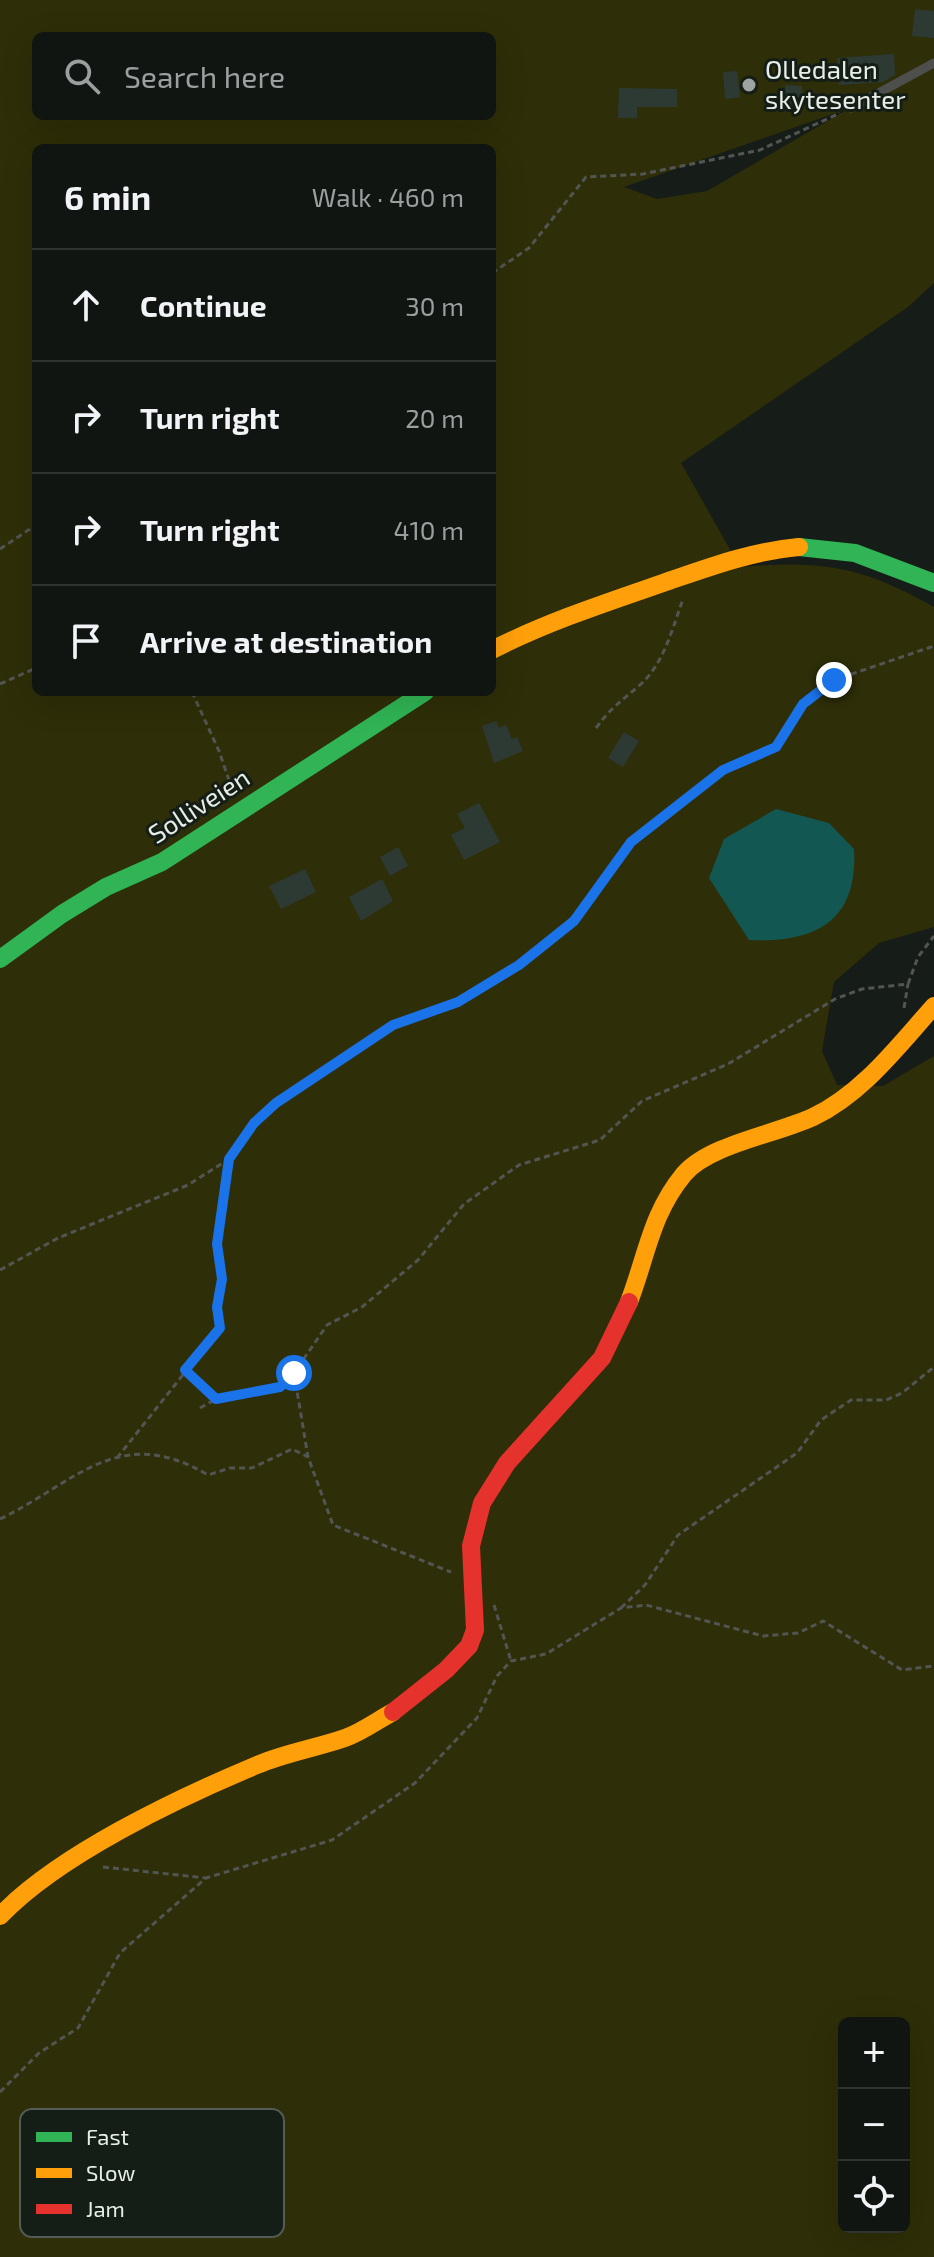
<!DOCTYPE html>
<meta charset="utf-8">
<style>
:root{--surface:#101511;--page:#1e221f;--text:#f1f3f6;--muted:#9c9f9f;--line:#303431}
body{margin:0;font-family:"Exo 2",sans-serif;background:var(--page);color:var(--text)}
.controls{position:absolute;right:24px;bottom:24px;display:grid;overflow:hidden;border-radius:12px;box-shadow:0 8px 32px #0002}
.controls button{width:72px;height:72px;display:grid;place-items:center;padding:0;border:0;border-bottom:2px solid var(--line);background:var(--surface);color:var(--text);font:40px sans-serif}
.stop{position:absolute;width:24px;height:24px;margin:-18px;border:6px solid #1a73e8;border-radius:50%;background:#fff}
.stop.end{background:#1a73e8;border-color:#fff;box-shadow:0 2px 8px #0008}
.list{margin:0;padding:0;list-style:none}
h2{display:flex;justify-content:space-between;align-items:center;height:104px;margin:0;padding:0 32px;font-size:34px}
h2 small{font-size:26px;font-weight:400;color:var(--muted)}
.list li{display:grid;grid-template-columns:52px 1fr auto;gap:24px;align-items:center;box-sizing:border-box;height:112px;padding:0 32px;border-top:2px solid var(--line)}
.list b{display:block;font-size:30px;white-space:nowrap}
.list em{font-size:26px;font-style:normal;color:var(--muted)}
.icon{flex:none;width:44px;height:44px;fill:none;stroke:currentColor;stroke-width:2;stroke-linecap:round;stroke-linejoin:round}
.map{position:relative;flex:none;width:934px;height:2257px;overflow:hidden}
.search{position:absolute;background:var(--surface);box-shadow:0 8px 32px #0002;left:32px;top:32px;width:464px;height:88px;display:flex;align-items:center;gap:20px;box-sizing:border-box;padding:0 28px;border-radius:12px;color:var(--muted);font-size:30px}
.panel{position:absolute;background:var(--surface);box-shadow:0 8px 32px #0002;left:32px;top:144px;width:464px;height:552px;border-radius:12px}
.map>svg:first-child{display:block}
.green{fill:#2e2e08;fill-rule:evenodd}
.water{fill:#135753}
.building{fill:#2d3a34}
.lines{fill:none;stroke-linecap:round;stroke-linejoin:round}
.path{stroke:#525552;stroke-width:3;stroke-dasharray:6 4;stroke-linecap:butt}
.lane{stroke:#4e4f4d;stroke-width:9}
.fast{stroke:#30b455;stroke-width:18}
.slow{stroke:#ff9f0a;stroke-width:18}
.jam{stroke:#e5322d;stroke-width:18}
.route{stroke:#1a73e8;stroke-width:10}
.poi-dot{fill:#9ea49f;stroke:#141e16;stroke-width:3}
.labels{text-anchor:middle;stroke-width:6;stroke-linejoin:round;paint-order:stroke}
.poi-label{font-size:26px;fill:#e7eee8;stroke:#141e16;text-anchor:start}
.street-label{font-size:26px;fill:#e7eee8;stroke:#141e16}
.key{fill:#141e16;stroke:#535c55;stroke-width:2}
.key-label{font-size:22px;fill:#e7eee8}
</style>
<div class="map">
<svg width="934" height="2257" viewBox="0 0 934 2257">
<rect width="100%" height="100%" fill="#161c17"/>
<path class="green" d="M0,0H934V283L908,307L681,463L740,567C822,560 862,566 934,607V927L879,943L834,982L822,1051L837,1085L883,1086L934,1056V2257H0ZM36,36H492V116H36ZM850,108L707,191L657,199L624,187ZM36,148H492V692H36ZM844,2023H904V2227H844Z"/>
<path class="water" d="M776,809L829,823L854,849C858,921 816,943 749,940L709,878L724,839Z"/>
<g class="building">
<polygon points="915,9 934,11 934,38 912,36"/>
<polygon points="894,54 895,75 883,82 839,85 837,58"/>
<polygon points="737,71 740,97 725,99 723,72"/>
<polygon points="785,85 802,86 802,108 785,107"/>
<polygon points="619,88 677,89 677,107 637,107 637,118 618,118"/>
<polygon points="496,721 499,728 506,725 512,739 517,737 523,751 494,763 482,726"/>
<polygon points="624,732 639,741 623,767 608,758"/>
<polygon points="479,803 500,842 464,860 451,835 465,828 457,814"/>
<polygon points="398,847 408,866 390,876 380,857"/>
<polygon points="305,869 316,892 281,909 269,886"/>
<polygon points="382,879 393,901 361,921 349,897"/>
</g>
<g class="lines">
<g class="path">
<polyline points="492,273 529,248 586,177 643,174 760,150 840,113"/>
<polyline points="0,549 36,525"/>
<polyline points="0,684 36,668"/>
<polyline points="192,692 219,751 233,792"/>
<path d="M596,728C613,705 622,701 641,684C664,663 673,627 683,599"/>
<polyline points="904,1008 908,984"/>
<polyline points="0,1270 58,1238 188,1185 229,1159 254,1123 276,1103 393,1025 458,1002 519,965 574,921 631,842 723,770 776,747 803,704 834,680 934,646"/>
<polyline points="185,1370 216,1399"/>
<polyline points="294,1373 308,1457 333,1525 451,1572"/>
<polyline points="200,1408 216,1399 280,1387 294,1373 327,1325 362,1307 418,1260 464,1204 519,1165 600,1140 642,1101 728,1064 835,999 862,989 908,984 918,957 934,936"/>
<polyline points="117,1458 220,1328 217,1307 222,1279 217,1244 229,1159"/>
<path d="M0,1519C75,1483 119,1422 208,1475L230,1468H252L292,1449L308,1457"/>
<polyline points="494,1605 511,1661"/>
<polyline points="621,1608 645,1585 678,1535 797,1453 821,1420 851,1400 886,1400 902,1393 934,1367"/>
<polyline points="103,1867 206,1878"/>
<polyline points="0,2092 39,2053 78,2028 120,1953 206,1878 332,1840 415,1783 477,1718 497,1676 511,1661 546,1654 621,1608 646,1605 763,1636 798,1633 823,1621 902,1670 934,1666"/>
</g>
<polyline class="lane" points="851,108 934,63"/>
<g class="fast">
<polyline points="799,547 855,553 934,583"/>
<polyline points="0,959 62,914 106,887 162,862 425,692"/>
</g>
<g class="slow">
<path d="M492,650C547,622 605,603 663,583C707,568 752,551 799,547"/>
<path d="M629,1302C647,1255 651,1214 684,1174C710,1144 777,1134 813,1117C862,1094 898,1046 934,1006"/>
<path d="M0,1916C58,1855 178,1798 257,1765C285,1753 316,1748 345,1738C362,1732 378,1720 393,1712"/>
</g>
<polyline class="jam" points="393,1712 446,1670 469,1646 475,1630 471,1546 482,1503 507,1463 602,1358 629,1302"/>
</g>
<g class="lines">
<polyline class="route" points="294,1373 280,1387 216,1399 185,1370 220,1328 217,1307 222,1279 217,1244 229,1159 254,1123 276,1103 393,1025 458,1002 519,965 574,921 631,842 723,770 776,747 803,704 834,680"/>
</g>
<circle class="poi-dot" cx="749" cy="85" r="8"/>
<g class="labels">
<g class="poi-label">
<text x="765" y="79">Olledalen<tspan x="765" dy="30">skytesenter</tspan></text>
</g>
<g class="street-label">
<text transform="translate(199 806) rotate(-33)" y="9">Solliveien</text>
</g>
</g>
<rect x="20" y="2109" width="264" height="128" rx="12" class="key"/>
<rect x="36" y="2132" width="36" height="10" fill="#30b455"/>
<rect x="36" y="2168" width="36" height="10" fill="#ff9f0a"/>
<rect x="36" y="2204" width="36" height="10" fill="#e5322d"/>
<g class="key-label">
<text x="86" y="2145">Fast</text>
<text x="86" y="2181">Slow</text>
<text x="86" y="2217">Jam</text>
</g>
</svg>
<div class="controls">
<button>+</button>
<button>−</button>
<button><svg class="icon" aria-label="locate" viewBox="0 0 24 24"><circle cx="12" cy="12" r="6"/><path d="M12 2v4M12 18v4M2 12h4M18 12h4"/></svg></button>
</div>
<div class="stop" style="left:294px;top:1373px"></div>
<div class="stop end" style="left:834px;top:680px"></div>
<div class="search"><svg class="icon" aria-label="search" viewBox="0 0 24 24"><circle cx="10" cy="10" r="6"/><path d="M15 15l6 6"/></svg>Search here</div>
<section class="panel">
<h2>6 min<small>Walk · 460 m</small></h2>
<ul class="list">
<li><svg class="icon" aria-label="ahead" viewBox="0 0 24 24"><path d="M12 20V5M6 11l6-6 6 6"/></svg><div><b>Continue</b></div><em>30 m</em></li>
<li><svg class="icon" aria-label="right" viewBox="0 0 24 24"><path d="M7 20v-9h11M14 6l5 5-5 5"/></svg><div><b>Turn right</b></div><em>20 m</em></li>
<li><svg class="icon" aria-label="right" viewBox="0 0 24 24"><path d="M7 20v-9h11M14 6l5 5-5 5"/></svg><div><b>Turn right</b></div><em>410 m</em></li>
<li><svg class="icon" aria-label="arrive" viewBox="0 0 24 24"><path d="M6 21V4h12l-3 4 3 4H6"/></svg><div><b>Arrive at destination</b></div></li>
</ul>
</section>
</div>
